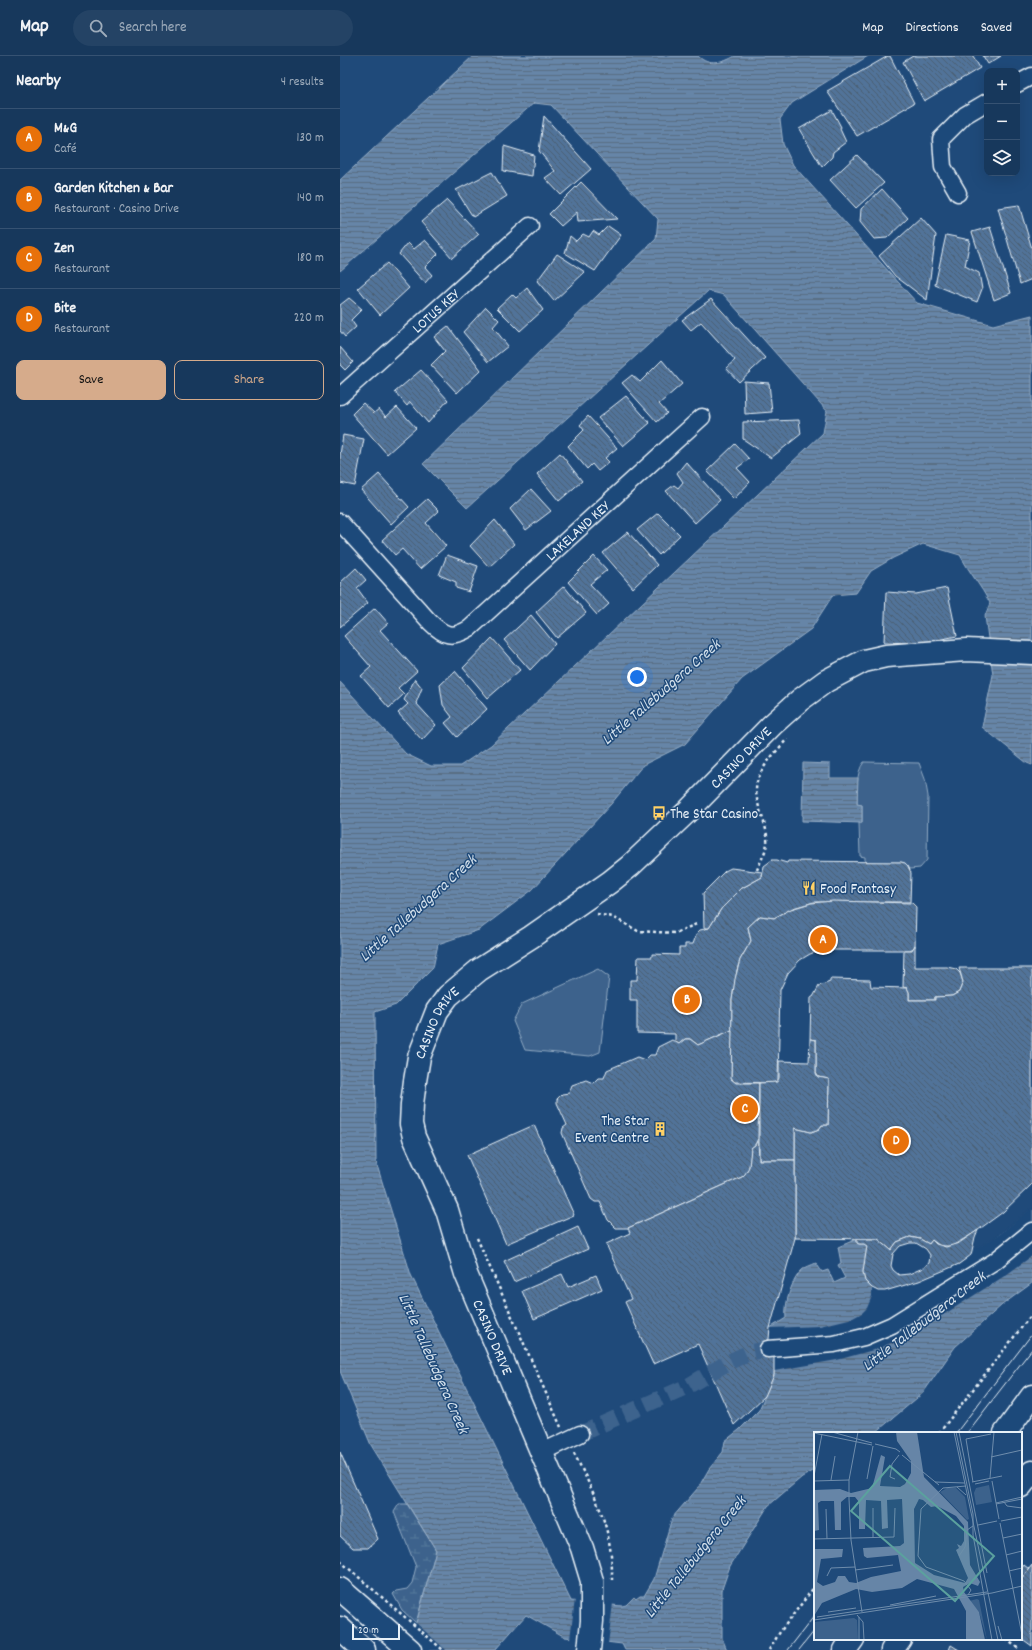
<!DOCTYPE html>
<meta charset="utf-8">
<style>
:root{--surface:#17385c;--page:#244365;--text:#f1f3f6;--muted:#9eacbb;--line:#365272;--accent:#d6ab8b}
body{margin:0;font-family:Dekko,sans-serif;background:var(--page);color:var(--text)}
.controls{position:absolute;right:12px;top:12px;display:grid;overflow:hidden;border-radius:8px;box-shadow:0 4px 16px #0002}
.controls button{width:36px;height:36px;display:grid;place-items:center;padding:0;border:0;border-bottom:1px solid var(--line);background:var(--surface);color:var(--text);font:20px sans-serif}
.scale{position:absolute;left:12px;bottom:10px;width:48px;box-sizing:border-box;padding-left:4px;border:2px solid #e8f1f8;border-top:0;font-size:11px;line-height:14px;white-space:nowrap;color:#e8f1f8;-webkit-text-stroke:3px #1f4a7a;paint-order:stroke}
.you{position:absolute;left:297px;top:621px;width:14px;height:14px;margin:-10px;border:3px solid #fff;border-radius:50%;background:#1a73e8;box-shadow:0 0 0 6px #1a73e833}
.badge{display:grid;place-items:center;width:26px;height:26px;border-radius:50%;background:var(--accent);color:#fff;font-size:13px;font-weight:700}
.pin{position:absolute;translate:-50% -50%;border:2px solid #fff;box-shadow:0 1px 4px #0006}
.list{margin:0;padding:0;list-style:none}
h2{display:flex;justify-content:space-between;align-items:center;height:52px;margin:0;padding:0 16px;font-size:17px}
h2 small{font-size:13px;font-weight:400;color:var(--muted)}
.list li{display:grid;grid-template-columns:26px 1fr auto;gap:12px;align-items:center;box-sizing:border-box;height:60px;padding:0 16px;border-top:1px solid var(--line)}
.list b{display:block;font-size:15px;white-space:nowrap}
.list p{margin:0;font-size:13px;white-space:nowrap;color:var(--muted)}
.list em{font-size:13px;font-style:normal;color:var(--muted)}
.actions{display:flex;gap:8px;padding:12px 16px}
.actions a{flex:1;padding:9px 0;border:1px solid var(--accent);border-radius:8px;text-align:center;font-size:14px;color:var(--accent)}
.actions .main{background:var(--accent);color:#111}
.icon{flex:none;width:22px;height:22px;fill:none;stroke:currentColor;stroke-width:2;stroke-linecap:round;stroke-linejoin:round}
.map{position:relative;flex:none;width:692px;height:1594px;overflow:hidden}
header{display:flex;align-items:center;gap:24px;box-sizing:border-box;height:56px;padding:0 20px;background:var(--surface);border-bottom:1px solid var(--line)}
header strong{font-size:19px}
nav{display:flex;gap:22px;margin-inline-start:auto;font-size:14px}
.search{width:280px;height:36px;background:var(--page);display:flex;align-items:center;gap:10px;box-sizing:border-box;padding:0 14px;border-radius:22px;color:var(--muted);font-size:15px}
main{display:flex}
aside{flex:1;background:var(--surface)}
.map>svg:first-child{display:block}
.green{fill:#3c628c;stroke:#92aac2}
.wetland{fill:url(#wetland-marsh);stroke:#92aac2}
.water{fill:url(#water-rules);stroke:#9ab0c7}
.pier{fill:#1f4a7a}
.building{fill:url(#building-back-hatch);stroke:#e8f1f8;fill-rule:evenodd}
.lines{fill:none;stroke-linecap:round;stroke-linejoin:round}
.street-tunnel{stroke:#3d638d;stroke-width:16;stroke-dasharray:16 8;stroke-linecap:butt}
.street-casing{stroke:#e8f1f8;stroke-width:19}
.secondary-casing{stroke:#e8f1f8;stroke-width:25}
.primary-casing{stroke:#e8f1f8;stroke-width:25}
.highway-casing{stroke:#e8f1f8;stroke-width:25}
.path{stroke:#e8f1f8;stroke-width:2.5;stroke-dasharray:3 3;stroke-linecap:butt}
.street{stroke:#1f4a7a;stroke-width:16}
.secondary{stroke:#1f4a7a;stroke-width:22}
.primary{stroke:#1f4a7a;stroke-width:22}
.highway{stroke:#1f4a7a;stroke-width:22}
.tram{stroke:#e8f1f8;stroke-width:1}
.labels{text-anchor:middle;stroke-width:3;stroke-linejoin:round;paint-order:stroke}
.street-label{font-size:15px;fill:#e8f1f8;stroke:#1f4a7a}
.poi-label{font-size:15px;fill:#e8f1f8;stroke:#1f4a7a;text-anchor:start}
.water-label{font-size:16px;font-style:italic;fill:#d4e1ec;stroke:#1f4a7a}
.inset-road{fill:none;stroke:#6f8dac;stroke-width:1}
.view{fill:#5ba19e;fill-opacity:0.15;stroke:#5ba19e;stroke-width:2}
.inset-edge{fill:none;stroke:#e8f1f8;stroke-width:2}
</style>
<header>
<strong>Map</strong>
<div class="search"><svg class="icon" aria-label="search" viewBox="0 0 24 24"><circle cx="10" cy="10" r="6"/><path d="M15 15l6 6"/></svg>Search here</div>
<nav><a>Map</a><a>Directions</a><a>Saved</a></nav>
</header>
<main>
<aside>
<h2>Nearby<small>4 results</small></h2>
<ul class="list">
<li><span class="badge" style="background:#e8710a">A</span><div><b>M&amp;G</b><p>Café</p></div><em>130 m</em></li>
<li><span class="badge" style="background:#e8710a">B</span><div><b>Garden Kitchen &amp; Bar</b><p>Restaurant · Casino Drive</p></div><em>140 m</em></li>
<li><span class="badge" style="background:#e8710a">C</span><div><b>Zen</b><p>Restaurant</p></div><em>180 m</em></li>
<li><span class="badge" style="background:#e8710a">D</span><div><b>Bite</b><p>Restaurant</p></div><em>220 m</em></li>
</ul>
<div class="actions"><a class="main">Save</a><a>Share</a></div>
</aside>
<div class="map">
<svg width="692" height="1594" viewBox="0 0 692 1594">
<defs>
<pattern id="wetland-marsh" width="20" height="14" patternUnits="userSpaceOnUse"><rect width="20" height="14" fill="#3c628c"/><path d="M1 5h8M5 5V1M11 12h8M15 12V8" fill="none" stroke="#58799d"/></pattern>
<pattern id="water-rules" width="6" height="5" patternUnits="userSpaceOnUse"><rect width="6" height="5" fill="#6685a7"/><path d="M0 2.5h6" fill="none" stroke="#596d82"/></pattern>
<pattern id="building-back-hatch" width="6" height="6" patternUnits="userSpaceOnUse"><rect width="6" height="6" fill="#517399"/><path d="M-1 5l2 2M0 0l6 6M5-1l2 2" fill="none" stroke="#4c5e72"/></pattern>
</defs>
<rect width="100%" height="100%" fill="#1f4a7a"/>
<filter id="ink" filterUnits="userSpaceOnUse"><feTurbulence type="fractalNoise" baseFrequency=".025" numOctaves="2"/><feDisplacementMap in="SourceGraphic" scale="8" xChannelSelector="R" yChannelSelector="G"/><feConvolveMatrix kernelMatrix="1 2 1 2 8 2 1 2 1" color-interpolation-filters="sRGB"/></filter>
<g filter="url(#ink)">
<g class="green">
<path d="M524,706L579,707L585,723L588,740L587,804L580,812L570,813L565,807L561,806H525V801L520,800L519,767H522V749H517C518,735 515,717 524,706Z"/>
<polygon points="258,913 269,921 260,996 250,1000 185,994 173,965 182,948"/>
</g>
<polygon class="wetland" points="59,1448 67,1448 96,1494 76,1567 62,1554 53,1538 56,1535 67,1533 72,1527 76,1511 54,1456"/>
<g class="water">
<path d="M133,0H358C369,11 383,7 395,0H528L452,47L440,63L443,88L453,109L577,247L653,269L692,259V709L687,707L642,671L653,619L645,560L650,547C641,530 629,516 620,499L583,488L553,502L531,515L516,537L493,539L471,573L402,623L345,688L303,709L271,748L192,834L139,874L98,888L93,912L56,949L35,956L36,1106L71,1219L231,1545L282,1550L286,1549L294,1541L296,1543L300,1540H304L314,1523L332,1462L358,1432L369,1413L383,1396L385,1385L399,1374L419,1354L434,1319V1300L427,1297L430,1272L446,1262C444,1248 452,1223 462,1214C465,1211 472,1209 476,1207L482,1216L488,1214L494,1227L505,1222L498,1209L501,1207L498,1191L517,1183V1187L519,1188H524L527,1190C525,1208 515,1226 538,1235C561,1229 622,1217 633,1195L644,1191L692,1154V1227L662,1249L615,1291L583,1337L535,1377H475V1414L462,1421L428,1450L390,1510L382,1533V1582L387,1594H285L282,1588L225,1581L186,1559L155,1594H66L78,1561L96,1494L31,1389L0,1315V626L66,698L91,710H120L151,689L483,377L487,355L384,239L368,235L127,452L83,408L316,183L318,163L211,49L194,47L0,215V124Z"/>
<polygon points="463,707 490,708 490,722 518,722 517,748 522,749 522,767 462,765"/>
</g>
<g class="pier">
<polygon points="692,1152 692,1200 666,1219 611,1254 573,1277 537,1293 497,1304 434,1315 434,1300 427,1297 430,1272 480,1270 513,1262 522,1257 527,1252 532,1240 532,1232 538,1235 579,1225 619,1208 628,1202 633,1193 643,1189 660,1178"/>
<polygon points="235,1543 273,1547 268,1588 230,1583"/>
<polygon points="74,1566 76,1567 106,1594 64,1594"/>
</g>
<g class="building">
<polygon points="548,0 550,0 574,47 517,80 487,35"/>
<polygon points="573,0 633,0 640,12 584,45 563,6"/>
<polygon points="643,0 661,0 648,8"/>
<polygon points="492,54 501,71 500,73 506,86 493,96 492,101 482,111 459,73"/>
<polygon points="204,60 251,113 221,139 205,122 215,115 199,95"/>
<polygon points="164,90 194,99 192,120 163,115"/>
<polygon points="517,99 544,127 516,152 490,124"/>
<polygon points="152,116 167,140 133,161 116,134"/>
<polygon points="241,126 277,163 238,166 237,156 221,170 209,158"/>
<polygon points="542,133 568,162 547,182 534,183 520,166 521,153"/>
<polygon points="107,144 139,178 112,202 81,166"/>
<polygon points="679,149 692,193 692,223 680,228 658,152"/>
<polygon points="581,162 596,179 587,244 555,220 539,200"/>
<polygon points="268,170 281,179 255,215 225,197 230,180 236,185 243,178 249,181 253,175 259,179"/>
<polygon points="650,171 671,237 654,244 632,176"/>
<polygon points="606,179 630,184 625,210 639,217 642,233 637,246 595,229"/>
<polygon points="85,184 98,198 85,211 92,219 85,227 59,198 68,187 74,193"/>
<polygon points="217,198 245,216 214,245 197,225"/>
<polygon points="47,207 69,232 40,259 18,232"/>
<polygon points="187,232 203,254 180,275 157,252 172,238 176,242"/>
<polygon points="9,242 22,253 11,264 16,271 5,281 0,275 0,249"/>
<polygon points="371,243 425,302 399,326 386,312 395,304 361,266 351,274 342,264"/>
<polygon points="146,251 159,264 153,271 168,290 148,306 123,276"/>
<polygon points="108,270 141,314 117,337 91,309 105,295 94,281"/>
<polygon points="0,291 13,306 5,314 0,309"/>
<polygon points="322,304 342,328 319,348 327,357 317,366 282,327 292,319 300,326"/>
<polygon points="81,314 108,344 88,367 70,346 67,350 55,336"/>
<polygon points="404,325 429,327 432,356 405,358"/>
<polygon points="286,340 310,367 283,390 258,362"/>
<polygon points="23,347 34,357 39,353 46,361 57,351 76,372 47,398 12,358"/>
<polygon points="248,360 277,392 265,402 269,406 258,415 252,408 247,413 228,390 244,374 240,369"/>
<polygon points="459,364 461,378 431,402 403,383 403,366"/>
<polygon points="3,379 24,383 15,430 0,427 0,399"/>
<polygon points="395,388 409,403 397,412 410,426 394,443 367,415"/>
<polygon points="220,397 242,425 219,445 197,418"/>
<polygon points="346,406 380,444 355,467 326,435 334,429 338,432 343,426 337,417"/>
<polygon points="39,418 69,451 51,468 21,434"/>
<polygon points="191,433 211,455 186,474 170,453"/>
<polygon points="87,443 99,455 86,467 106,490 80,513 62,493 55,499 42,484"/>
<polygon points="318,457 340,479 319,499 297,474"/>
<polygon points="155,464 174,488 149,511 130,490"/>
<polygon points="288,476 317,509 293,532 263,497"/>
<polygon points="107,499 138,510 129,536 116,532 116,526 99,519"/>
<polygon points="254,500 267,514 250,528 269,548 257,559 228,526"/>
<polygon points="16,512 26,524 17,532 28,547 0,571 0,527"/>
<polygon points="224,530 246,557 217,582 196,556"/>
<polygon points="607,532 617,580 592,585 571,587 544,586 546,536 576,538"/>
<polygon points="35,552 48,567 40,574 77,615 58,632 64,638 49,652 21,620 31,611 4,580"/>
<polygon points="191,559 215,588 190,614 164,584"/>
<polygon points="152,582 180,614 148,642 123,612"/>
<polygon points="115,615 147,653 117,681 105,667 112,661 103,649 100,629"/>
<polygon points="75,623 82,632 76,647 96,669 82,684 58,657 68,648 64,644"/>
<polygon points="432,804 437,804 447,807 448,805 561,806 565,807 568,810 571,817 570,846 474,846 453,852 434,862 420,860 408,871 411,885 400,904 397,914 392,944 392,974 358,989 350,983 345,983 339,988 335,986 335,978 297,977 297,944 290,944 290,924 297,924 298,901 312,901 312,898 339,899 339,892 345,892 345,888 353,888 357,877 360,874 369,872 381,853 402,832 422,821 424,810"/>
<polygon points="391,812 422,816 422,821 402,832 381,853 369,872 364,872 363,837 385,815"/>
<polygon points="493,845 572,847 576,851 575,891 570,894 482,894 470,898 460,904 448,917 440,934 438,1024 433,1027 394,1026 391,1021 392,944 395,923 400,904 411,885 408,871 420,860 434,862 451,853 471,847"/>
<polygon points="575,889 575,911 607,911 616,913 620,917 623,926 619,936 612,940 595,941 595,944 569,944 569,936 567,932 563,931 564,894 572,894"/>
<polygon points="619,912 692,912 692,1128 663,1156 634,1177 612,1190 600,1190 592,1184 589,1188 580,1183 570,1181 557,1186 551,1194 538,1183 455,1182 455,1072 471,1076 479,1073 482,1069 488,1069 489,1023 478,1021 476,1017 476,984 470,983 471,941 473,941 479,930 490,926 490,923 530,924 531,931 567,932 569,936 569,944 595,944 595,941 612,940 619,936 623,926"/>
<polygon points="392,974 391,1023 396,1027 419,1027 418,1083 415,1089 411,1092 410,1106 408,1115 402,1121 288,1172 276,1172 268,1164 260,1146 255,1146 251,1143 222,1077 223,1072 227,1069 217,1047 217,1043 222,1038 229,1037 232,1029 246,1024 253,1027 258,1022 264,1022 267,1014 297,1001 305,1004 310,999 315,999 318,991 332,984 339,988 345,983 350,983 358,989"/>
<polygon points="470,983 476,984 476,1017 478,1021 489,1023 488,1069 482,1069 479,1073 471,1076 455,1072 455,1104 419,1104 419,1027 437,1026 439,1022 439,1005 469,1006"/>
<polygon points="194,1069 234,1159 166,1188 127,1099"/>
<polygon points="418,1083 419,1104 455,1104 455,1182 430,1272 428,1293 434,1300 434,1319 425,1340 394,1369 358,1288 313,1308 285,1246 291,1243 266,1188 290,1177 288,1172 402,1121 405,1118 409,1111 411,1092 415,1089"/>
<polygon points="238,1171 248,1193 174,1226 164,1205"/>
<path d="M638,1174L635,1181L631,1199L619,1208L579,1225L545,1235H538L532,1232L525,1225L523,1216L527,1190L524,1188H519L517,1187V1183H538L551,1194L557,1186L570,1181L580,1183L589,1188L592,1184L596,1188L606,1191L619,1187ZM570,1187H576L586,1193L590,1199L589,1207L583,1212L569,1218L559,1219L553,1214L551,1210L553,1198L560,1190Z"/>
<polygon points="222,1218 228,1231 256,1219 262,1233 194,1263 182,1235"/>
<polygon points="0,1396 38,1483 28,1492 13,1492 0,1480"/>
<polygon points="684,1509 689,1513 681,1523 681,1513"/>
<polygon points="692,1509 692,1590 681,1582 681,1523"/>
<polygon points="611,1589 619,1594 609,1594"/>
</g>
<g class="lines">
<polyline class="street-tunnel" points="240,1378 348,1330 387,1307 408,1297 428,1293"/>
<defs>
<g id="street">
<polyline points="677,28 692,20"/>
<polyline points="618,137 603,111 601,83 625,59 647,46"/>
<path id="s1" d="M0,340L190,170"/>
<path id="s2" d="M0,466L90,566C104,580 112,583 130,572L362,361"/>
<polyline points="428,1293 494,1288 524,1281 552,1269 655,1205 692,1175"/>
<polyline points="202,1396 240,1378"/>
</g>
<g id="secondary">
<path id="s3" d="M249,1594L252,1565V1525L242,1492L126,1218L107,1154L74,1081L71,1068L72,1048L75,1025L79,1001L97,955L108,940L139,914L191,881L270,826L290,810L349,754L432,669L460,644L486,625L524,605L546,600L626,594L692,597"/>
</g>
<g id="primary">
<polyline points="0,1533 70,1594"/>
<polyline points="0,1572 24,1594"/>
</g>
<g id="highway">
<polyline points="665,1377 692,1340"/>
<polyline points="681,1430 692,1416"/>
<polyline points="505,1594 513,1583"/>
<polyline points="552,1594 560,1583"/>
</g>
</defs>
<use href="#street" class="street-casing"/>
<use href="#secondary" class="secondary-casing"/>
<use href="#primary" class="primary-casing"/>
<use href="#highway" class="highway-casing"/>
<g class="path">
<path d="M417,814C420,806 426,796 427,787C429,767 412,747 417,726C422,709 436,696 447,683"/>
<polyline points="257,858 273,861 298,875 335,877 359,867"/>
<polyline points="137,1182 221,1371"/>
<polyline points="599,1377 692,1258"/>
<path d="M234,1397C256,1442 273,1472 272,1524"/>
<polyline points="0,1505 103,1594"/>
<polyline points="666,1583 680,1594"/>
<polyline points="429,1594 440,1576 475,1530"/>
</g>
<use href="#street" class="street"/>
<use href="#secondary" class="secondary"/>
<use href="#primary" class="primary"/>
<use href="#highway" class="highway"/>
<g class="tram">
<polyline points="616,1377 692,1278"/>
<polyline points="627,1377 692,1293"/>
<polyline points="448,1594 475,1559"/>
<polyline points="459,1594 475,1574"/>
</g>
</g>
</g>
<defs>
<symbol id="bus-bare" viewBox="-9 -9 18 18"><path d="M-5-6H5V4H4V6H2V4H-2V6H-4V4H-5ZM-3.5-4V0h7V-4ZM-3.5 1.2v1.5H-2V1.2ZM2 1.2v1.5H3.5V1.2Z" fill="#ffd166" stroke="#1f4a7a" stroke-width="2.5" paint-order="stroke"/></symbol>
<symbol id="restaurant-bare" viewBox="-9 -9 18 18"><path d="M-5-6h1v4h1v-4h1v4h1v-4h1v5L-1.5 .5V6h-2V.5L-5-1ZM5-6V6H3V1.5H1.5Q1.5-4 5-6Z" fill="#ffd166" stroke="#1f4a7a" stroke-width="2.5" paint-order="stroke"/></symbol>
<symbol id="building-bare" viewBox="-9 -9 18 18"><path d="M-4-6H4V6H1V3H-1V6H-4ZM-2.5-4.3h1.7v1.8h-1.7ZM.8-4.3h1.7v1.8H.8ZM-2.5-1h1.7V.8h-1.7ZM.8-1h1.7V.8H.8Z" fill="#ffd166" stroke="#1f4a7a" stroke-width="2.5" paint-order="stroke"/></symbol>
</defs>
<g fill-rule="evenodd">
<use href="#bus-bare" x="309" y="747" width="20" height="20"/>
<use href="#restaurant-bare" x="459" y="822" width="20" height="20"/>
<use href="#building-bare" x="310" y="1063" width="20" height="20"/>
</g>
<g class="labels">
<g class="street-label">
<text dy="5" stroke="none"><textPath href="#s1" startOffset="128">LOTUS KEY</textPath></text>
<text dy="5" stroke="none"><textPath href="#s2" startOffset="325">LAKELAND KEY</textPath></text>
<text dy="5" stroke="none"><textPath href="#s3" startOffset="1076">CASINO DRIVE</textPath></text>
<text dy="5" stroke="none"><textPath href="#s3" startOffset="668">CASINO DRIVE</textPath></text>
<text transform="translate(153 1281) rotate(67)" y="5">CASINO DRIVE</text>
</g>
<g class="poi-label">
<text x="330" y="762">The Star Casino</text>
<text x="480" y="837">Food Fantasy</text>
<text x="309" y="1069" text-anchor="end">The Star<tspan x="309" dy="17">Event Centre</tspan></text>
</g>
<g class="water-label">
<text transform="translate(320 635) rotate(-41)" y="6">Little Tallebudgera Creek</text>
<text transform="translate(77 851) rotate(-42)" y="6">Little Tallebudgera Creek</text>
<text transform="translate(583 1264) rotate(-38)" y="6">Little Tallebudgera Creek</text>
<text transform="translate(95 1307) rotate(66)" y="6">Little Tallebudgera Creek</text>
<text transform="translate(354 1500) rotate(-51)" y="6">Little Tallebudgera Creek</text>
</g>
</g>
<g transform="translate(474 1376)">
<rect width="208" height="208" fill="#1f4a7a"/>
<path d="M175,53L178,70L162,73L160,61L162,56ZM133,56H142L151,65L155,87L153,88L126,60ZM163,167L165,168L173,208L165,180L155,169ZM40,186L43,188L44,208H1L0,190Z" fill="#3c628c"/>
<path d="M82,0H103L110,45L154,90L156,133L166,150L164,154L156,151L149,155L150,160L165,180L171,208H152V179L140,157L103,147L88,156L58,160L42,157L8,171L0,184L1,117H29L28,125L7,127L3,150L9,154L21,150L24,144H31L35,150L42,151L57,145L87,139L84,123L53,126L50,124L49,116L86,114L90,111L88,67L73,68L74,96L68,97L67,69L52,68L51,97H45V70L41,65H33L27,70V98H21L20,69H7L4,71L5,98L0,99V58L26,57L37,61L58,56L67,23L71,25L66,54L86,55L91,52L97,41V29L83,9ZM105,67L109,68L117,75L123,74L142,84L150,94V109L147,114L143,112L145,116L142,118L154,146L151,151L120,143L101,131L100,77Z" fill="#6685a7" fill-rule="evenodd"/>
<path class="inset-road" d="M18,0L58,11M44,0L35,48V67L37,108L48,180M140,0L184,208M142,0L159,82V103L178,208M145,0L173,141M0,1L58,13M61,12L82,17L86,20M88,23L125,53M177,25L208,18M0,44L8,2M176,46L180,0M53,47L59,14M81,47L76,45L78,32L85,23M17,48L21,24M0,49L35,48M178,49L185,87M121,50L151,51M158,50L188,44M159,50L152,7L177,2M161,52L175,49M152,54L129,56L107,77L104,124L112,135L150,149L157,158L154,163M143,55L152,63M190,70L193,74L208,76M182,71L208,65M182,72L208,67M59,76V106M12,77L13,107M187,89L208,85M186,91L208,203M164,93L183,89M189,106L208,102M0,107L80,105L81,76M192,123L208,119M145,124L151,115L153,98L159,94M41,138L79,133M195,139L208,136M13,144L17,136L41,135M178,161L208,154M76,173L122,164M14,180L42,176M43,183L49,190L50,208M3,185L173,160M0,188L178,161M184,194L188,208M45,208V185"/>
<path class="view" d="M76,34L180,124L141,169L37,79Z"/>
<rect width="208" height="208" class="inset-edge"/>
</g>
</svg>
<div class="controls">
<button>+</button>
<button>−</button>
<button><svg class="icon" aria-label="layers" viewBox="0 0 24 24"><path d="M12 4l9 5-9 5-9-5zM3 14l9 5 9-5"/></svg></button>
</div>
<div class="scale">20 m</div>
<div class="you"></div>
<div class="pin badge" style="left:483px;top:884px;background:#e8710a">A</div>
<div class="pin badge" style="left:347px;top:944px;background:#e8710a">B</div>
<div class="pin badge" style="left:405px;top:1053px;background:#e8710a">C</div>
<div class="pin badge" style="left:556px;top:1085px;background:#e8710a">D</div>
</div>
</main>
